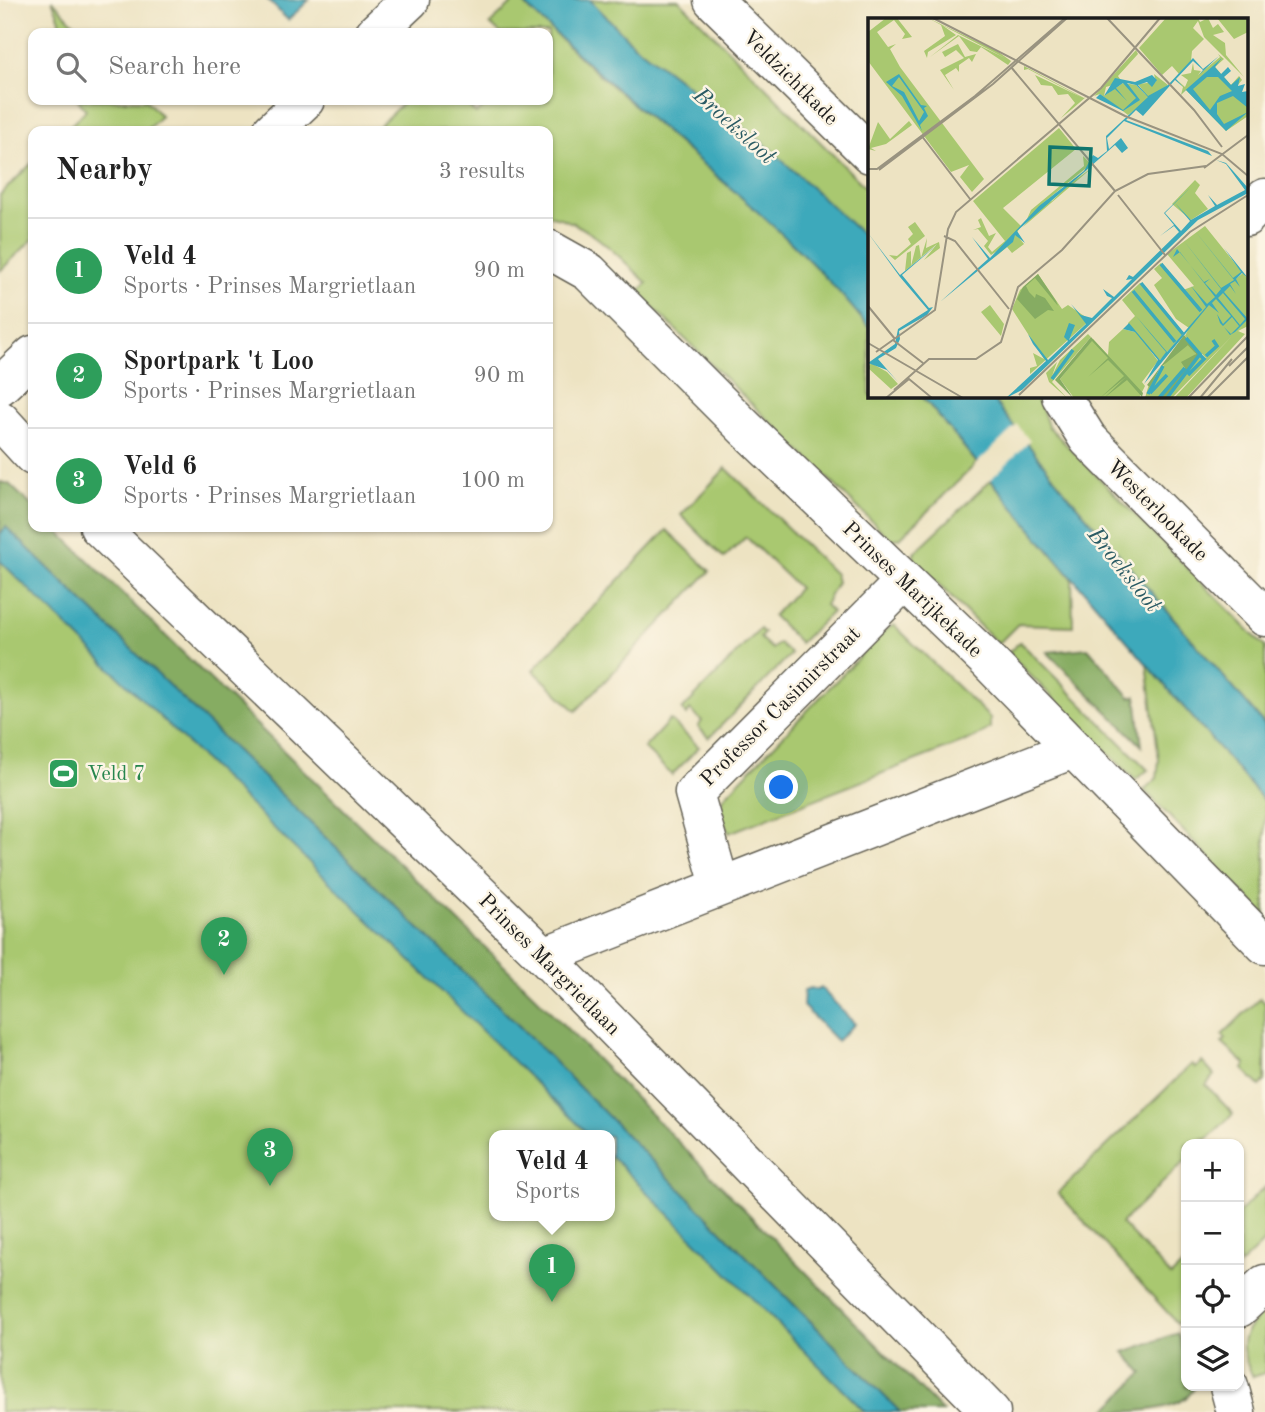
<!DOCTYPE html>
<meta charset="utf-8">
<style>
:root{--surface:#fff;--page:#f2f2f2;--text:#222;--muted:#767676;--line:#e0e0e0;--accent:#1f6fb2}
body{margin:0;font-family:"Old Standard TT",serif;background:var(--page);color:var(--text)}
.controls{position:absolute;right:21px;bottom:21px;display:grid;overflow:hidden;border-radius:14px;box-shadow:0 2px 5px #0004}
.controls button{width:63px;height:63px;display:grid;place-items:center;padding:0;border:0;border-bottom:2px solid var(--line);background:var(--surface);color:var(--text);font:35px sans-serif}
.you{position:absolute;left:782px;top:788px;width:24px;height:24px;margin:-18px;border:5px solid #fff;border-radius:50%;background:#1a73e8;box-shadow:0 0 0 10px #1a73e833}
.badge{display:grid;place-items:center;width:46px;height:46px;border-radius:50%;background:var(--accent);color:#fff;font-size:23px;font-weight:700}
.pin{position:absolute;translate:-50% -58px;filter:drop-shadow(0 2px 4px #0008)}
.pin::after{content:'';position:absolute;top:37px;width:24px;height:21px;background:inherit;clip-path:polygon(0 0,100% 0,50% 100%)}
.popup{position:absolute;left:489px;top:1130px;width:126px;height:91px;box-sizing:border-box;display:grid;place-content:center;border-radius:14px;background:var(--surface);filter:drop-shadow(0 2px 5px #0005);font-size:23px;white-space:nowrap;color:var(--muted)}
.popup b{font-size:26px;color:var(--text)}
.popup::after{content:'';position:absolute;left:50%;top:100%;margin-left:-14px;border:14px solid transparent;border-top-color:var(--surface)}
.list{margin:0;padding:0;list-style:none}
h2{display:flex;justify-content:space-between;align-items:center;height:91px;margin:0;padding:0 28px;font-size:30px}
h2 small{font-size:23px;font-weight:400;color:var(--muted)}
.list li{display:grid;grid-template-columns:46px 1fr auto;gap:21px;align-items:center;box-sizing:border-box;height:105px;padding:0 28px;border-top:2px solid var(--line)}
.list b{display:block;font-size:26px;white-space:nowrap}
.list p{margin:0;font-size:23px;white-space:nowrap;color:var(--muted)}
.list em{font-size:23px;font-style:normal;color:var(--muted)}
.icon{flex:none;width:38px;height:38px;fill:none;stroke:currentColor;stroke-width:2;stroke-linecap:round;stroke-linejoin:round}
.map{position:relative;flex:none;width:1265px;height:1412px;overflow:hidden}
.search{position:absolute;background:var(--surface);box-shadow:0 2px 5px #0004;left:28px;top:28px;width:525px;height:77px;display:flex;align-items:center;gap:18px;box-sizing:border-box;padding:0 24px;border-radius:14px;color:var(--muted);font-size:26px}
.panel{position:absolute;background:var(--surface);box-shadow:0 2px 5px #0004;left:28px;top:126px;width:525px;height:406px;border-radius:14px}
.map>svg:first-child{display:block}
.green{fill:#a9c870;stroke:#627246;stroke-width:2;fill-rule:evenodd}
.forest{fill:#86ac62;stroke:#51643f;stroke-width:2}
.water{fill:#3ca9bb;stroke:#2c626c;stroke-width:2}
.pier{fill:#ede3c2}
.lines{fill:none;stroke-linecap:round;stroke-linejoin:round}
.minor-casing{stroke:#656256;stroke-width:41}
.minor{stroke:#fff;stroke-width:38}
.labels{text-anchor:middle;stroke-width:5;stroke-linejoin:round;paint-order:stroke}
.street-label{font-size:21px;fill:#1c1c1c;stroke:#fcf5e5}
.leisure-label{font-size:21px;fill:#27864d;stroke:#fcf5e5;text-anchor:start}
.water-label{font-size:23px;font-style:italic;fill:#2a5b64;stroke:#fcf5e5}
.inset-river{fill:none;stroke:#3ca9bb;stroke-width:3.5}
.inset-road{fill:none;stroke:#999380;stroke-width:2}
.view{fill:#0f766e;fill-opacity:0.15;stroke:#0f766e;stroke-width:3.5}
.inset-edge{fill:none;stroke:#1c1c1c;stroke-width:3.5}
</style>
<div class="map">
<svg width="1265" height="1412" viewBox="0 0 1265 1412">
<rect width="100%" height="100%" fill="#fcf5e5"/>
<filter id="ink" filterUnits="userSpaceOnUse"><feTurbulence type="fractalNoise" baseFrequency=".0143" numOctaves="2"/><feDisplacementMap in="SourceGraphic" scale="14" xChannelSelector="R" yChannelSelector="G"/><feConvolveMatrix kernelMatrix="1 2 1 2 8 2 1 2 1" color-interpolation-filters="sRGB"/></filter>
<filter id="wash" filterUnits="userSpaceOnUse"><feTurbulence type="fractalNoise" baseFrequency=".00686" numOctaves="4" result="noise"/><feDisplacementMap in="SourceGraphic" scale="28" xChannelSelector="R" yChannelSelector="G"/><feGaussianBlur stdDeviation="1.57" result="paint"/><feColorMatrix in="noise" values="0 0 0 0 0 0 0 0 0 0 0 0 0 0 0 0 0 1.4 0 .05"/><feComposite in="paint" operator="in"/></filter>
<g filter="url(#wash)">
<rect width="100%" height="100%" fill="#ede3c2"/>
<g class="green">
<polygon points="52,0 83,33 59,33 60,20"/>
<path d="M516,0H520L591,68L770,222L841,292L869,328L870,396H922L977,463L900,538L891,540L638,293L647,283C617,255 590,223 548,215V131H373L406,100H463L476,114L492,100H548V33H500L490,24Z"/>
<polygon points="590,0 679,0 869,191 869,243 769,148 633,44"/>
<polygon points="78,100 146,100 161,116 146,131 65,131 86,110"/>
<polygon points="33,162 33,239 0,271 0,195"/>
<polygon points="990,396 1038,396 1048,426 1265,647 1265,725 1068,495"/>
<polygon points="726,468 835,574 837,582 825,605 832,612 800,643 773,616 799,588 746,537 724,558 681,515"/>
<polygon points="991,480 1072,578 1073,626 1018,624 998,644 914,560 914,553"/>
<polygon points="667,530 710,571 576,711 533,670"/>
<path d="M4,534L888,1412H0V538ZM494,1136H610V1216H494Z"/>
<polygon points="894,625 990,718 990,728 978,736 729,833 719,812 724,797 884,631"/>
<polygon points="760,629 764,633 760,638 772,649 779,643 791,654 709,738 698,727 702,721 690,710 687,715 682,710"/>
<polygon points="1020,642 1148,770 1135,780 1008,653"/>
<polygon points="1147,664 1265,802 1265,916 1144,790 1157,778 1159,760"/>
<polygon points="670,720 699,747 672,775 644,748"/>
<polygon points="1260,998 1265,1003 1265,1081 1260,1086 1243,1069 1246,1065 1222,1043 1226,1039 1222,1035"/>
<polygon points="1202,1062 1214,1075 1206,1085 1233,1114 1206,1140 1203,1138 1197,1144 1186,1144 1186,1160 1121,1223 1171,1276 1186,1262 1186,1315 1178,1324 1058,1193 1192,1064 1196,1068"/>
<polygon points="1265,1187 1265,1241 1239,1266 1239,1212"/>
<path d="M1265,1311V1373L1253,1377C1238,1345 1238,1336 1265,1311Z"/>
</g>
<g class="forest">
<polygon points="0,482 9,484 33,507 33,527 54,527 537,998 943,1412 900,1412 515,1022 6,527 0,534"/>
<polygon points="1088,648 1130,697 1136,696 1142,746 1047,652"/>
<path d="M1178,1333L1186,1361V1386L1194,1388C1183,1412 1131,1412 1104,1412L1143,1373L1124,1352Z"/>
</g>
<g class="water">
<polygon points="268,0 309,0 288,20"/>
<path d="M520,0H590L633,44L769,148L868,240L870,243L869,328C813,256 743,199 674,139C621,94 570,48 520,0Z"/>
<polygon points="922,396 990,396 1068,495 1265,725 1265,802 1043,543"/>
<polygon points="6,527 515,1022 900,1412 865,1412 610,1155 610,1136 590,1136 0,561 0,534"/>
<polygon points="811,988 818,990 821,988 855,1024 837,1041 803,1006 804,990"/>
</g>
<polygon class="pier" points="1017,425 1030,441 988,482 974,466"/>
</g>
<g filter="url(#ink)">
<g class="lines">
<defs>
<g id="minor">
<polyline points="713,0 870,154"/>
<polyline points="375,33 410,0"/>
<polyline points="272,131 305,100"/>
<polyline points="1246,217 1265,198"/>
<polyline points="548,249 589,272 745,428 987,660 1265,945"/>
<polyline points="0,386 33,355"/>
<polyline points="1061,396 1088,439 1265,617"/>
<polyline points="0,420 33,456"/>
<polyline points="99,527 544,956 991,1412"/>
<polyline points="720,885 694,793 904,582"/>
<polyline points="544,956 1073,749"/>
<polyline points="1239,1308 1265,1284"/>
<polyline points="1229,1386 1236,1412"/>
</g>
</defs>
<use href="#minor" class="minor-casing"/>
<use href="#minor" class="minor"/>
</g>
</g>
<defs>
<symbol id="stadium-square" viewBox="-11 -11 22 22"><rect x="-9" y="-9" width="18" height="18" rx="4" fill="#2e9e5b" stroke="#fcf5e5"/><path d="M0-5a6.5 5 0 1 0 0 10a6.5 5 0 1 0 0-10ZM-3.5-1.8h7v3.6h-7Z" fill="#fff"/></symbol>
</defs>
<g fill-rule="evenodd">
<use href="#stadium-square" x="46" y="756" width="35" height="35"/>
</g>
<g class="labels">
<g class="street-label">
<text transform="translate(791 77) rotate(45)" y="7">Veldzichtkade</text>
<text transform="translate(1158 510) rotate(45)" y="7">Westerlookade</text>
<text transform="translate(913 589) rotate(44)" y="7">Prinses Marijkekade</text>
<text transform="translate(780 706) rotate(-45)" y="7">Professor Casimirstraat</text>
<text transform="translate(550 964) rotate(45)" y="7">Prinses Margrietlaan</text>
</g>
<g class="leisure-label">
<text x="87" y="780">Veld 7</text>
</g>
<g class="water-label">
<text transform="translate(735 125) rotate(42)" y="8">Broeksloot</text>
<text transform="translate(1125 569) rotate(51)" y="8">Broeksloot</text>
</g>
</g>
<g transform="translate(868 18)">
<rect width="380" height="380" fill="#ede3c2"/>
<path d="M18,0H29L44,19L34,21L37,16L26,2L9,14L20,29L28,26L22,31L32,49L116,161L104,174L92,159L101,147L83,154L0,43V14ZM60,0L129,33L143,43L140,47L113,29L109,34L102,33L91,18L62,39L90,17L137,40L74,7L88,17L60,34L59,40L56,33L77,18L73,7ZM298,0H330L332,4L340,0L345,10L350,6L356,14L345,17L357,25L358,37L376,59L336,19L330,3L325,10L336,21L324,33L323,43L311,56L304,48L294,57L271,30ZM349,0H380V14L366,21ZM90,26L97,39L108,36L104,44L101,40L91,47V54L88,50L77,57L86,72L72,52L96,40L88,32L77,39L74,34ZM268,32L270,36L250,58L254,64L238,69L236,78L255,65L268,67L279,78L270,66L288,64L286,56L300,67L260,97L232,76L226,78ZM350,36L356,41L347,49L363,67L371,58L374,62L369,68L380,85V98L358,113L318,72L313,77L315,69L308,61L317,69L320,62L313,57L323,55L325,45L326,52L333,53L330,57L352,39ZM156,48L216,80L218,79L204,91L193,100L207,85L200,76L190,77L184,68L173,67L167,57L213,79L160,51L156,52ZM41,103L44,107L18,126L3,130L8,133L0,131L10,104L22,121ZM191,110L208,131L135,190L153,208L148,216L156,226L144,235L139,229L126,240L140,226L123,237L116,228L120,223L110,211L105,212L113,209L110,202L113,200L121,218L128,215L120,229L124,234L137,223L105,183ZM215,138L223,146L174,186L184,183L199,168L225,149L155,209L173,189L159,201L163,192L216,148ZM327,162L332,167L327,175L340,191L323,202L304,186ZM47,204L57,218L27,242L21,237L29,238L43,226L40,221L45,216L40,209ZM337,208L374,254L365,263L375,255L380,261V308L370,313L377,316L318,380H306L364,318L304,380H298L332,336L336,341L320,359L341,337L338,340L317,318L321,310L308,301L286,267L294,260L286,251L293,245L315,272L326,268L299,236ZM59,220L58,230L71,224L72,230L56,242L69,226L37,253L39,235L43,233V248L48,228L51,227L53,240ZM170,256L194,291L200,287L222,302L162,356V350L169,348L165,335L176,341L144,291L152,272ZM272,265L315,316L292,342L281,331L290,343L274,364L277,368L271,380H206L192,361L225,321L240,337L241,324L255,311L267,314L260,305L267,298L254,282ZM122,287L136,306L133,318L113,294ZM220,316L223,319L184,364L199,380L181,364L178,355L189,344L184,358L192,342ZM317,320L328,336L291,380H277L281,366ZM3,345L19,354L30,366L23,371L0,350Z" fill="#a9c870"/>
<path d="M170,256L188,283L190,288L167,260L158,268L161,274L167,280L168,276L177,280L186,293L180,292L167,301L149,281L155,269ZM316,317L332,336L298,380H291L317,350L313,344L328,336L316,323L320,327L292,350L282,369L279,367ZM223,319L275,375L274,379L259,362L236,380L258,359L232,380L256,358L240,342L220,359L240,340L224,323L192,361L205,380L187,362Z" fill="#86ac62"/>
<path d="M351,38L331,57L335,52L325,43L308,61L315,69L307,62L275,98L268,92L263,97L351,130L263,97L258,102L340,133L344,138L256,103L239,120L241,131L253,120L260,130L254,135L247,127L149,213L157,225L147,217L145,224L72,284L120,241L104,219L122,240L171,188L216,153L225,137L230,140L239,133L238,118L280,79L268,67L259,65L272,82L255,93L228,80L232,76L255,92L268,80L255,65L248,70L259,83L247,71L236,78L247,60L267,64L284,57L289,62L284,69L279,64L270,67L280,78L300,67L325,40L335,51ZM354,40L347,49L353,56L360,49L363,53L356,59L363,67L372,59L370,68L377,66L374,74L380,73V90L365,78L349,85V96L356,106L380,94L358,113L318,72L313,76ZM339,59H350L364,73L352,78L342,92L325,71ZM31,56L53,87L59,88L56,90L60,98L52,107L54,113L34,78L18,64ZM31,59L56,94L51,103L36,74L24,68ZM348,142L358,145L380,170V175L330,202L154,372L138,380L178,343L165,326L160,316L180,342L200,323L196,319L201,305L207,307L201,322L218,306L203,286L213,297L224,300L244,280L239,278L235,271L246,279L264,261L258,262L261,257L265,259L311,214L306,208L292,218L306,207L296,195L322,170L307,185L323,202L347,188L340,177L349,187L377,172L358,146ZM307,185L322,203L313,213L297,195ZM327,213L365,260L373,254L356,230L380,260L374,255L368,261L372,269L367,263L362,266L368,276L362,268L356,274L380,301L367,314L362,317L356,309L363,316L371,308L364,299L355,308L352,305L349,296L355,306L363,298L348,281L344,285L351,295L341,287L276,366L290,342L267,314L255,311L261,305L292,342L298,334L281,314L268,298L299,334L338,289L323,268L339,286L347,279L312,234L305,239L309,231L336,264L342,261L337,265L348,277L353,271L316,223L353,270L366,262ZM355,275L377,301L372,307L350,280ZM0,215L32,257L70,226L34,257L61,290L65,289L59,297L31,313L32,321L28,330L10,341L30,364L19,352L0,345L27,326L30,311L60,292L32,259Z" fill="#3ca9bb" fill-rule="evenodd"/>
<path class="inset-river" d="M293,246L333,293M273,265L315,316M265,273L307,324M338,338L349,328L345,322M320,357L336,341L332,337M184,361L205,332M282,375L299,357M280,376L295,348M291,380L317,350M299,380L332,336L318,320"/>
<path class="inset-road" d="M65,0L257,98L354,136L380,158M239,0L326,92L354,129M143,49L247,173M53,117L102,181M336,150L380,117M0,151H9L107,78L197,0M11,152L125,66L199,0M250,177L297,237M76,218L87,223L141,291M0,288L27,321M25,322L55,345M0,325L95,380M8,334L67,292L80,211L88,194L233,70L292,0M361,348L380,329M26,372L61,341H108L133,324L150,269L194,232L247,173L280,156L338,148M151,377L322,214L380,177M18,380L41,361L64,380M320,380L380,318M332,380L364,341M339,380L380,339"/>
<path class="view" d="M182,129L223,131L221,168L181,166Z"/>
<rect width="380" height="380" class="inset-edge"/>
</g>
</svg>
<div class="controls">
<button>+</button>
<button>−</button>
<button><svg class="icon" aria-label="locate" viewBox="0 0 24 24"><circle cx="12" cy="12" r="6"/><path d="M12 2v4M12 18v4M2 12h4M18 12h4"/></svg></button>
<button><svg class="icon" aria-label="layers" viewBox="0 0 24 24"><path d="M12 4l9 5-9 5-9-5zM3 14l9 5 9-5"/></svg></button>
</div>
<div class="you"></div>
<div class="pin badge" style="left:552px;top:1302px;background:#2e9e5b">1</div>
<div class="popup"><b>Veld 4</b>Sports</div>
<div class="pin badge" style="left:224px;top:975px;background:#2e9e5b">2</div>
<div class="pin badge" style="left:270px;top:1186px;background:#2e9e5b">3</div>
<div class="search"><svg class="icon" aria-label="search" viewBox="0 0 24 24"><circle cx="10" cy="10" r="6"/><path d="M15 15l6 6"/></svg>Search here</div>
<section class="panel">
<h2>Nearby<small>3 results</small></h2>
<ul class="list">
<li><span class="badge" style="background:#2e9e5b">1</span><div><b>Veld 4</b><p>Sports · Prinses Margrietlaan</p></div><em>90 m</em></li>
<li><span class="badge" style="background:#2e9e5b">2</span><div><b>Sportpark 't Loo</b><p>Sports · Prinses Margrietlaan</p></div><em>90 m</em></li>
<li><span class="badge" style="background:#2e9e5b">3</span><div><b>Veld 6</b><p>Sports · Prinses Margrietlaan</p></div><em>100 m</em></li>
</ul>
</section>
</div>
